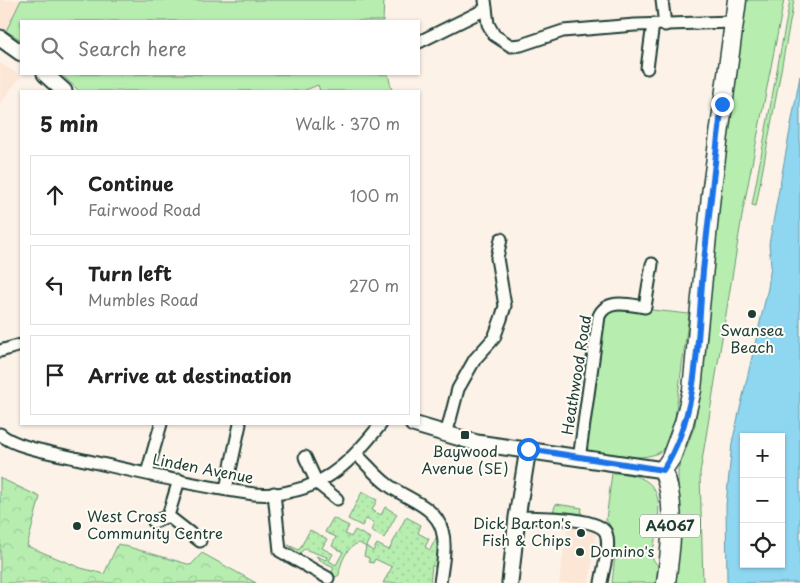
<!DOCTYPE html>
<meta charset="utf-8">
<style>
:root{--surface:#fff;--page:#f6f6f6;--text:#222;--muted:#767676;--line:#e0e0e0}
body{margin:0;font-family:"Playpen Sans",sans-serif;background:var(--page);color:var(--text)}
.controls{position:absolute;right:15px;bottom:15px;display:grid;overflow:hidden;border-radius:0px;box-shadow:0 1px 4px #0004}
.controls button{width:45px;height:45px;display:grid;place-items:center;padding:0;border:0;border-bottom:1px solid var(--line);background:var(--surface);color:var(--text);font:25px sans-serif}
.stop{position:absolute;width:15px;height:15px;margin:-11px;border:4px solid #1a73e8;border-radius:50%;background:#fff}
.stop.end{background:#1a73e8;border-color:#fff;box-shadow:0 1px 5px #0008}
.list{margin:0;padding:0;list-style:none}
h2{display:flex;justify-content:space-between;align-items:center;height:65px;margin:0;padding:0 20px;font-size:21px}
h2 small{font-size:16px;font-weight:400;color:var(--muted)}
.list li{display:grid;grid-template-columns:32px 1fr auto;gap:15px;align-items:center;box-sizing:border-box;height:80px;margin:0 10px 10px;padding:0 10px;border:1px solid var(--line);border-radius:0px}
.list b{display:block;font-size:19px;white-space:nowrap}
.list p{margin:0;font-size:16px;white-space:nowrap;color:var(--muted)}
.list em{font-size:16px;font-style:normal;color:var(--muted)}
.icon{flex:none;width:28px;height:28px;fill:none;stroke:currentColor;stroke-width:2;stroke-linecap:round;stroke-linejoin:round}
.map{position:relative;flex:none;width:800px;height:583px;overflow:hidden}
.search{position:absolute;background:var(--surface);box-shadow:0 1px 4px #0004;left:20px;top:20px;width:400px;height:55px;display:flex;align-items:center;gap:12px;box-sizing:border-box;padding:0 18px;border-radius:0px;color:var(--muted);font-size:19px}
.panel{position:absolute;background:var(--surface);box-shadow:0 1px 4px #0004;left:20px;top:90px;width:400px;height:335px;border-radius:0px}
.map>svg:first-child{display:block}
.built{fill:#fce6d6}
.green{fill:#b7eeb0;stroke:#6b9672}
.forest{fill:url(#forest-crowns);stroke:#6b9672}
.garden{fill:url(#garden-dots);stroke:#6b9672}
.water{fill:#8fd6f1;stroke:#6299a5;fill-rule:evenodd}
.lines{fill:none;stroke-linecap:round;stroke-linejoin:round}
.street-casing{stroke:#1f3d34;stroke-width:15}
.secondary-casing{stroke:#1f3d34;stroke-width:19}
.primary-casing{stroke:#1f3d34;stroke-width:21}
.street{stroke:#fdfcf7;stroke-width:11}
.secondary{stroke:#fdfcf7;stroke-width:15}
.primary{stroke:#fdfcf7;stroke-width:18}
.route{stroke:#1a73e8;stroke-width:6}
.poi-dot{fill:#1f3d34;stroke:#fdfcf7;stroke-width:2}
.labels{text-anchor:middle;stroke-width:4;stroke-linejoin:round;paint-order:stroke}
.shield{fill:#fdfcf7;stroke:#62766e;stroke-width:1}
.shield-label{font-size:14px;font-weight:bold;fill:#1f3d34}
.poi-label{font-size:15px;fill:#1f3d34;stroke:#fdfcf7}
.street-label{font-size:15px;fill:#1f3d34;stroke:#fdfcf7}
</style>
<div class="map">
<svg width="800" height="583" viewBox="0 0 800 583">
<defs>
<pattern id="forest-crowns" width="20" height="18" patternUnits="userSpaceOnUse" patternTransform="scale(1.25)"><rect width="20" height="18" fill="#b7eeb0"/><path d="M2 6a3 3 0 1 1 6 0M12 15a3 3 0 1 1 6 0" fill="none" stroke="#9dcd98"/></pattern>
<pattern id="garden-dots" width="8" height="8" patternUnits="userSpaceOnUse" patternTransform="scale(1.25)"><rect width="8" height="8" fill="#b7eeb0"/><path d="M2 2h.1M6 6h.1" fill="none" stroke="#9dcd98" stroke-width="1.8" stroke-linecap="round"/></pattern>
</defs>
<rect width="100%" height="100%" fill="#fdf2e8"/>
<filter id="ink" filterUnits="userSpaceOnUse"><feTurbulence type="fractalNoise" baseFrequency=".02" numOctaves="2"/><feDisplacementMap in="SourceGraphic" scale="10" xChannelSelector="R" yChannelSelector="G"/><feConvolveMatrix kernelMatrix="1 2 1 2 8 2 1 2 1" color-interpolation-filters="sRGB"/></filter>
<g filter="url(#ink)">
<g class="built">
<polygon points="0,0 21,0 6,31 0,28"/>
<polygon points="0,63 21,76 0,104"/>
<polygon points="568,524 597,528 589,583 559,583"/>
</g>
<g class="green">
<polygon points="21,0 384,0 383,21 21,21 21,40 6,31"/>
<polygon points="743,0 784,0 743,210 700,473 703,583 670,583 678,509 678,470 695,425 707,335 719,200"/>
<polygon points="790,0 794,0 756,206 752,205"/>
<polygon points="61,74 388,74 392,91 320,91 318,85 303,91 79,91"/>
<path d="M615,306L689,314L673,432C671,438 668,445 664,449C648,464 606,454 586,453L603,317Z"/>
<path d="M612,473C675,474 658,515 652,558L658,566L656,583H612C614,565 619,533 606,520Z"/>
<polygon points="556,504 582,508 581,514 553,511"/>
</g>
<polygon class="forest" points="0,478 40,497 27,546 81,568 104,574 118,544 191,565 202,553 256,583 0,583"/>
<g class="garden">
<polygon points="362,492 377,500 372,510 381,515 385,507 397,514 384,538 371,531 374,523 366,519 362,526 348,519"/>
<path d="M406,517L421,525L418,533L429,539L425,547L430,550L440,530L442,538L437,568L432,565L430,583H383L392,567L375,559L373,563L369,562V558L364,556L366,547L359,543C347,546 340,563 339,575L336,577L331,575L334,567L321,561L316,556L326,560L327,557L304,549L299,554L288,545L299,550L310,530L327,539L322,548L333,554L329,561L336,565L343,552L332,546L336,537L325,532L333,518L349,526L345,534L351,537L355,530L370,538L366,546L373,551L377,544L389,550Z"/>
</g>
<path class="water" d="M800,76V583H727L726,505L732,443L768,288L771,265L769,244ZM744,437H781V564H744Z"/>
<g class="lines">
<defs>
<g id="street">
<polyline points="485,0 488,24 494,35 511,46 521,45 563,31 635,25 734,22"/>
<polyline points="662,0 665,25"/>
<polyline points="419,42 486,9"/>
<polyline points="647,68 653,24"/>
<polyline points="0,351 21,345"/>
<path d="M0,434C16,448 55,453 75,458C134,471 194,486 254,494C266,495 281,494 292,491C332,483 357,454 381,424"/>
<polyline points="446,435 458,389 475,359 494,338 501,319 505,306 497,258 501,239"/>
<path d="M357,455C367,464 376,476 387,484C405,499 435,505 442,530C447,546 442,566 440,583"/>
<polyline points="305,457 317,483 337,499"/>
<path d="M579,459L599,316C607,298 630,305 645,307L652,264"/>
<polyline points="147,473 161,424"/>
<polyline points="179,480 168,516 200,541"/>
<polyline points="226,489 240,424"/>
<polyline points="274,493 280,551 328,578"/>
<path d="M517,517C534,518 598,516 606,533C611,546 603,569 601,583"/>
<polyline points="154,522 168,516"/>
</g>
<g id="secondary">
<polyline points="0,38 21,53"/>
<polyline points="45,74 64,91"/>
<polyline points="413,424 477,443 663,470"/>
<polyline points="510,583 517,517 528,449"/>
</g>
<path id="primary" d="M666,583C671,547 677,504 663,470L671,458L684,423L692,390L711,195L737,0"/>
</defs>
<use href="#street" class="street-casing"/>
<use href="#secondary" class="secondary-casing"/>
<use href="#primary" class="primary-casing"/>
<use href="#street" class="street"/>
<use href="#secondary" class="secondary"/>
<use href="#primary" class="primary"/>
</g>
</g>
<g class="lines" filter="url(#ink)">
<path class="route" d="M528,449L663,470C700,413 697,336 703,271C709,215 715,160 722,104"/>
</g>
<g class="poi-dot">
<circle cx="752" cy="314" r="5"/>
<rect x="460" y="430" width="10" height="10" rx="2.5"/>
<circle cx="77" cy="526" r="5"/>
<circle cx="581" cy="533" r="5"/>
<circle cx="580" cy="552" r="5"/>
</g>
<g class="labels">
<rect class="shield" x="640" y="514.5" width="60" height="23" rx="4"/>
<g class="shield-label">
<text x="670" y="531">A4067</text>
</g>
<g class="poi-label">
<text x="752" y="336">Swansea<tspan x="752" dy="17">Beach</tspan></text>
<text x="465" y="457">Baywood<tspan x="465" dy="17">Avenue (SE)</tspan></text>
<text x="87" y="522" text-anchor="start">West Cross<tspan x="87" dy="17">Community Centre</tspan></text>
<text x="571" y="529" text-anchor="end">Dick Barton's<tspan x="571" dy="17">Fish &amp; Chips</tspan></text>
<text x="590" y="557" text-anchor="start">Domino's</text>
</g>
<g class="street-label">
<text transform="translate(577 375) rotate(-81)" y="5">Heathwood Road</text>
<text transform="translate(203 469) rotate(11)" y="5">Linden Avenue</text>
</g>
</g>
</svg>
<div class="controls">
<button>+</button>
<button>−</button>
<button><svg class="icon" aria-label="locate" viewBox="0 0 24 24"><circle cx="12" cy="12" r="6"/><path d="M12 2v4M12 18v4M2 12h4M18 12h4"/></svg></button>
</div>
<div class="stop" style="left:528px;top:449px"></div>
<div class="stop end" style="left:722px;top:104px"></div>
<div class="search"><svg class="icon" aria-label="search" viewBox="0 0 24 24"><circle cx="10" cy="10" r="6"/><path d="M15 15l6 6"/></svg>Search here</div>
<section class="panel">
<h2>5 min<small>Walk · 370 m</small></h2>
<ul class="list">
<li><svg class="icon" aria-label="ahead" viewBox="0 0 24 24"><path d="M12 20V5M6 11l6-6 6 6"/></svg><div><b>Continue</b><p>Fairwood Road</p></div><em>100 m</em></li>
<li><svg class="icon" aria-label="left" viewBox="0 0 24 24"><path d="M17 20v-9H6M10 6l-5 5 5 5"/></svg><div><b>Turn left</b><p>Mumbles Road</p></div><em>270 m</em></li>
<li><svg class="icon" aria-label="arrive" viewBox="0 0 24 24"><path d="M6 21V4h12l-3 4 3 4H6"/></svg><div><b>Arrive at destination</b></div></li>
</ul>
</section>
</div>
